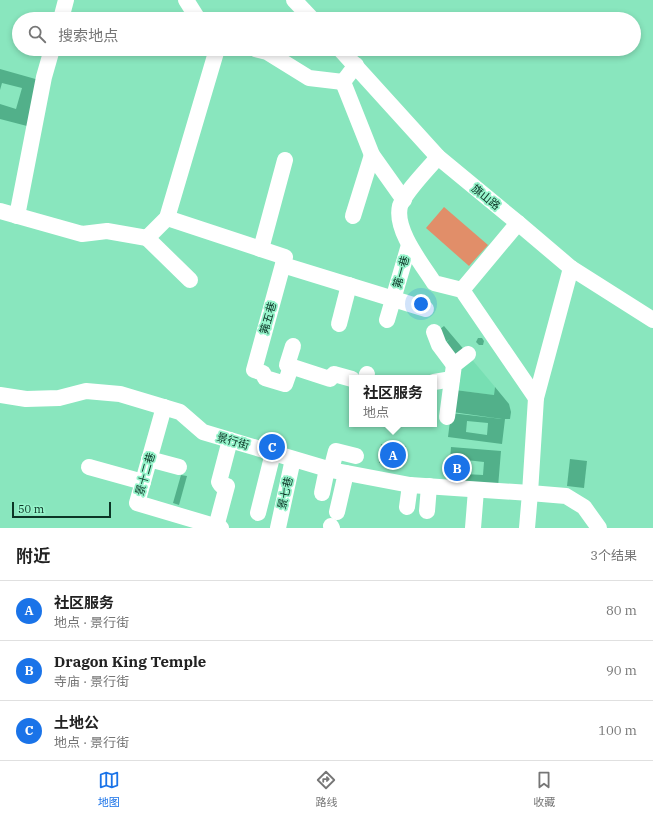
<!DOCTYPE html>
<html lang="zh">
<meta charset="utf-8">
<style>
:root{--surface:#fff;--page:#f6f6f6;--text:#222;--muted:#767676;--line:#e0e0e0;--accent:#1a73e8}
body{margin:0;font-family:"IBM Plex Serif","Noto Sans SC",serif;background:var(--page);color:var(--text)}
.scale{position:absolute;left:12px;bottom:10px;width:99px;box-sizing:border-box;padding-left:4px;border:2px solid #0c3526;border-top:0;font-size:11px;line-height:14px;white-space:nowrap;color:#0c3526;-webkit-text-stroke:3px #96f4cb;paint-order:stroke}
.you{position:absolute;left:421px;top:304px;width:14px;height:14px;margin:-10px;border:3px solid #fff;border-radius:50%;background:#1a73e8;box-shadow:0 0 0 6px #1a73e833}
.badge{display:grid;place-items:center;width:26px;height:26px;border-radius:50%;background:var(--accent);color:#fff;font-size:13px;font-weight:700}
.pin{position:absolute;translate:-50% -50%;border:2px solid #fff;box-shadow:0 1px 4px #0006}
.popup{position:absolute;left:349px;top:375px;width:88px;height:52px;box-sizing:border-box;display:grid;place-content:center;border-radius:0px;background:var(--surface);filter:drop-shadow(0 1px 3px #0005);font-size:13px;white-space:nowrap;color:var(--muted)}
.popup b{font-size:15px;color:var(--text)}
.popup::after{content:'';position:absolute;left:50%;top:100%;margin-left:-8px;border:8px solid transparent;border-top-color:var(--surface)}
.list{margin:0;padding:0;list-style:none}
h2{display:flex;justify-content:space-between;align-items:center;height:52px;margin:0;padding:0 16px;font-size:17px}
h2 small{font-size:13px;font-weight:400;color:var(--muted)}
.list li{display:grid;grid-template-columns:26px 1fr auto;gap:12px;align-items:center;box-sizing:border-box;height:60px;padding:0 16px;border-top:1px solid var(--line)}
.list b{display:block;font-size:15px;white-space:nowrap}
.list p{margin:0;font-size:13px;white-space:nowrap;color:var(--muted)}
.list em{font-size:13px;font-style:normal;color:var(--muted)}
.icon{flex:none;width:22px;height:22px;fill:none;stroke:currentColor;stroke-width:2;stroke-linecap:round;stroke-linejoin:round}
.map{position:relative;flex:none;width:653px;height:528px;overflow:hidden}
.search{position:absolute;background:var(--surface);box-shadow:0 2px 6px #0003;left:12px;right:12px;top:12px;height:44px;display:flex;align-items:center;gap:10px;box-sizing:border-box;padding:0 14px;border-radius:22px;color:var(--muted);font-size:15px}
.sheet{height:232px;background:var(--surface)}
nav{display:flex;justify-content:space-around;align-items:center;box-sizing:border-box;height:56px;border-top:1px solid var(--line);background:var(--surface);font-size:11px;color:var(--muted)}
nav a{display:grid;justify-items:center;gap:2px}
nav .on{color:var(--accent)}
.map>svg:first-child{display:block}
.built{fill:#77dfb3}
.green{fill:#e18e69}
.building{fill:#52b08a;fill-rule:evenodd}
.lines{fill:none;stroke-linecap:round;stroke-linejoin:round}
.minor{stroke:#fff;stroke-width:16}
.labels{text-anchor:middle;stroke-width:3.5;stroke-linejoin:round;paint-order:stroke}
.street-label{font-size:11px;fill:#0c3526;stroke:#96f4cb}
</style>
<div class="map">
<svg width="653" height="528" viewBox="0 0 653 528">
<rect width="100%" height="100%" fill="#89e6be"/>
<polygon class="built" points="469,356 495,387 494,395 455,390 458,365"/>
<polygon class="green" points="444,207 488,245 469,266 426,228"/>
<g class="building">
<polygon points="0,69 39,80 27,126 0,119 0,104 16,109 22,88 2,83 0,90"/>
<polygon points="444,326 466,352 456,361 443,345 450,339 444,343 436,332"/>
<polygon points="478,338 482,338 484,341 483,345 479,345 476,342"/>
<path d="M495,387L509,404L511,412L510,419H505L502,444L448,437L451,413L502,419L452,412L455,390L494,395ZM467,421L488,423L487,435L466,432Z"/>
<polygon points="381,444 406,446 404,466 379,463"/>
<path d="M451,447L501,451L498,487L448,483ZM466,460L484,462L483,475L465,474Z"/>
<polygon points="570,459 587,461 584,488 567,486"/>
<polygon points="181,475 187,476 179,505 173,503"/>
</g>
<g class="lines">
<g class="minor">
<polyline points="186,0 198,19"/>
<polyline points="294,0 312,19"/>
<polyline points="61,19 66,0"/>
<polyline points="255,49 267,52 309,78 343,82"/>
<polyline points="340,49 438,157 518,223 571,268 653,320"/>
<polyline points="356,65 343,82 372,155 404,200"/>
<path d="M438,157C428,169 405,192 400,206C394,230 422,264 434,283L462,290L536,398"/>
<polyline points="0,211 82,234 107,231 147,238 167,218 217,49"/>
<polyline points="17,216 44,77 52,49"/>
<polyline points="353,216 372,155"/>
<polyline points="167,218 285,257 254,370 263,373 265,378 285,384 291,367"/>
<polyline points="147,238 190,280"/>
<polyline points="261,249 285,160"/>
<polyline points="283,265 426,309"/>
<polyline points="571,268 536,398 530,493 566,496 584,507 599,528"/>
<polyline points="462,290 518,223"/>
<polyline points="387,320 409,245"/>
<polyline points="339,324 349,285"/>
<polyline points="434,332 439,345 454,365"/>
<polyline points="293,346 287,365 330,379 334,374 352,379"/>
<polyline points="366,378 367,374"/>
<polyline points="434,382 452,379"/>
<polyline points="0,395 26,399 59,398 86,391 120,394 180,412 203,432 331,470 410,485 530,493 527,528"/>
<polyline points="164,407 137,503 221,528"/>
<polyline points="447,417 454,365 468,354"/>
<polyline points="149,459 179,467"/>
<polyline points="89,467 143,482"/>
<polyline points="331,470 336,451 356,456"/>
<polyline points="322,493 327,469"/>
<polyline points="407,507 410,485"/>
<polyline points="427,511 429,486"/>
<polyline points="337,512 346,473"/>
<polyline points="258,513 273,453"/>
<polyline points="331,526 332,528"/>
<polyline points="216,527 227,486 221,485 219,482 230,440"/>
<polyline points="278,528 293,459"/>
<polyline points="473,528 476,490"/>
</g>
</g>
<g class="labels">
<g class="street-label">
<text transform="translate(486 197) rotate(39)" y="4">旗山路</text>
<text transform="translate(401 272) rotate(-74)" y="4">笰一巷</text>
<text transform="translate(268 318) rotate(-74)" y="4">笰五巷</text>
<text transform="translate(233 441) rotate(16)" y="4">景行街</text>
<text transform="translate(145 474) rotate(-74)" y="4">景十二巷</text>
<text transform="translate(285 493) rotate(-77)" y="4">景七巷</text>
</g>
</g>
</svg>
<div class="scale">50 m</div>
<div class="you"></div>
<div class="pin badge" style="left:393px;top:455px">A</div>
<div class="popup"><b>社区服务</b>地点</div>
<div class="pin badge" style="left:457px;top:468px">B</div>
<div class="pin badge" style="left:272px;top:447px">C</div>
<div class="search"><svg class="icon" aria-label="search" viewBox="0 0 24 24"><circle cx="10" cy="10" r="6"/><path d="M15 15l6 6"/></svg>搜索地点</div>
</div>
<section class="sheet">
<h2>附近<small>3个结果</small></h2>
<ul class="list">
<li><span class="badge">A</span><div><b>社区服务</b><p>地点 · 景行街</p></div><em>80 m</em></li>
<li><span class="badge">B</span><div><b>Dragon King Temple</b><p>寺庙 · 景行街</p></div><em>90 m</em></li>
<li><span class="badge">C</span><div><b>土地公</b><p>地点 · 景行街</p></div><em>100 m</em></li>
</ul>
</section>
<nav>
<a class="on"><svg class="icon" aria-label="map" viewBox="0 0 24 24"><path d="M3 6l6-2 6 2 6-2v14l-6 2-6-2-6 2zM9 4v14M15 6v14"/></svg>地图</a>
<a><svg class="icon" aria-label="directions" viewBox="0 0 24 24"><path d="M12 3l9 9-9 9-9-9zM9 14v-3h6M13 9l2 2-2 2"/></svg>路线</a>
<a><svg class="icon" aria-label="saved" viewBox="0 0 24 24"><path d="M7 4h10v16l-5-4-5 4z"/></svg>收藏</a>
</nav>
